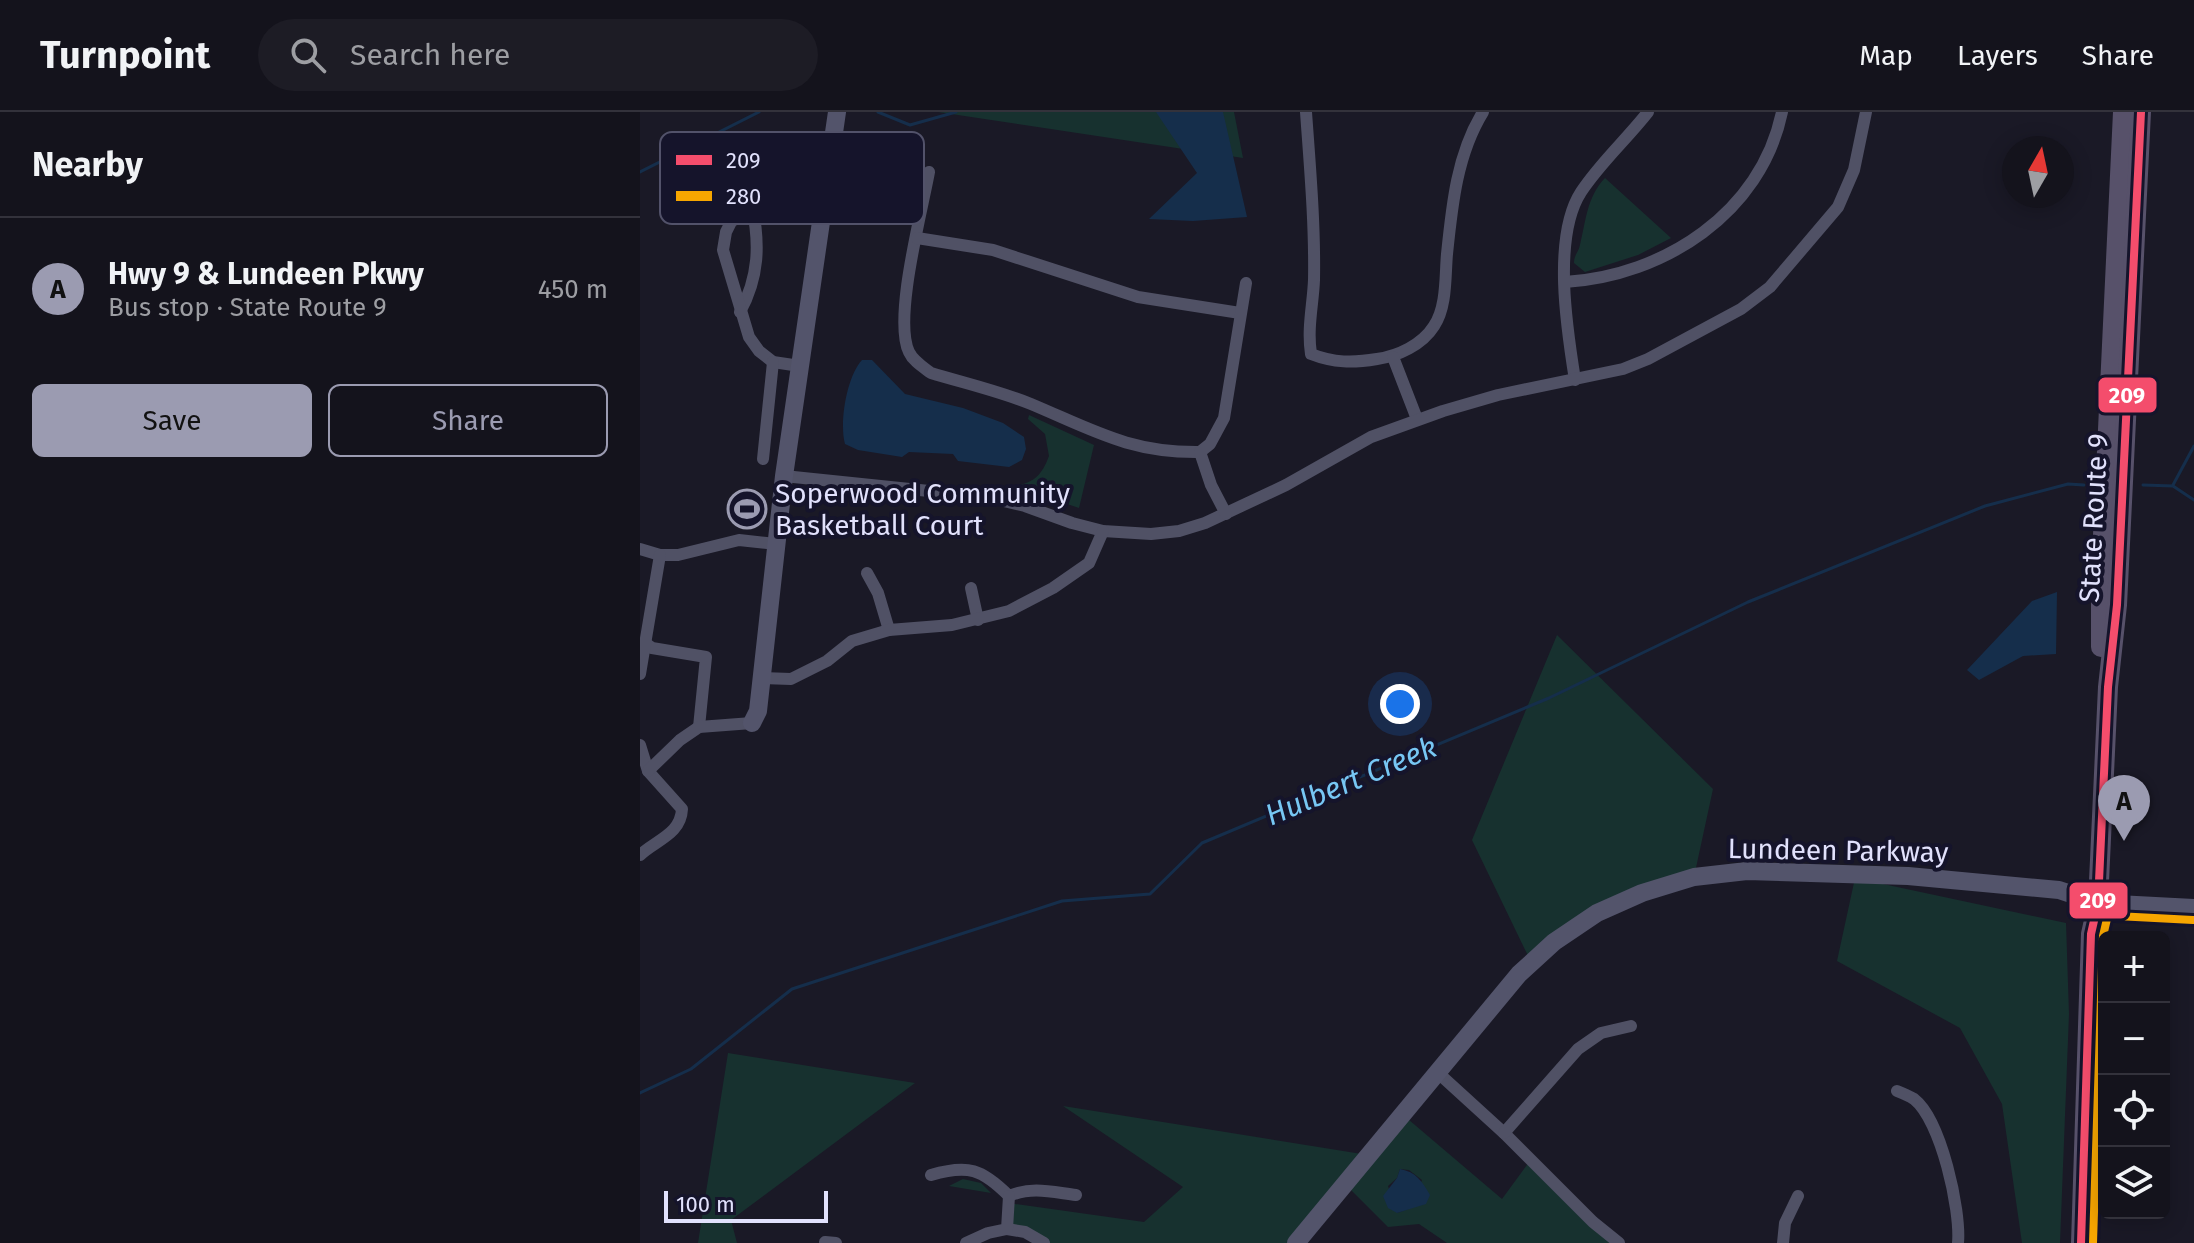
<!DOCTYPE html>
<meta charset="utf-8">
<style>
:root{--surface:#14131c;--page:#1d1c25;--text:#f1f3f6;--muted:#9d9ea3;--line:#33323b;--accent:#9b9bb1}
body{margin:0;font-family:"Fira Sans",sans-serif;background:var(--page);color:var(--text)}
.controls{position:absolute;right:24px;bottom:24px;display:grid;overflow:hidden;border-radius:12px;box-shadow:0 4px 20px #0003}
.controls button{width:72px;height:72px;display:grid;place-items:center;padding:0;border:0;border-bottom:2px solid var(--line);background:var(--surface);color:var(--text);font:40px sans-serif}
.compass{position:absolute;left:1362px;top:24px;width:72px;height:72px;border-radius:50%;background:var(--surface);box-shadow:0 4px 20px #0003;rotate:9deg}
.scale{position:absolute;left:24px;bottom:20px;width:164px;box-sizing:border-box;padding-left:8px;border:4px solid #e1e1fc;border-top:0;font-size:22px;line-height:28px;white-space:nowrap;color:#e1e1fc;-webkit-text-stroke:6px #15142b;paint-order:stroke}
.you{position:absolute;left:760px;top:592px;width:28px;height:28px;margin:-20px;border:6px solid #fff;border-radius:50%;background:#1a73e8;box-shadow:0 0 0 12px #1a73e833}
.badge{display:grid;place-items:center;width:52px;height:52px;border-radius:50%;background:var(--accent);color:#111;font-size:26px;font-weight:700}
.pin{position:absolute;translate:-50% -66px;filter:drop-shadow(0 2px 4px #0008)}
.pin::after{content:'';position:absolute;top:42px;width:28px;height:24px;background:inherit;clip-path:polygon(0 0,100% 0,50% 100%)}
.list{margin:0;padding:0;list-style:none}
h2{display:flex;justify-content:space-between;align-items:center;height:104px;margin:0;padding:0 32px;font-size:34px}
h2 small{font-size:26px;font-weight:400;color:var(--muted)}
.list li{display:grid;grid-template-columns:52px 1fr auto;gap:24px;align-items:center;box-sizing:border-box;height:144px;padding:0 32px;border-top:2px solid var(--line)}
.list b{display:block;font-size:30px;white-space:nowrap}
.list p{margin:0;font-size:26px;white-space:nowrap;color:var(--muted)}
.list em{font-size:26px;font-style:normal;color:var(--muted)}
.actions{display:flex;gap:16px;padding:24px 32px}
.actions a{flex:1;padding:18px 0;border:2px solid var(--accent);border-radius:12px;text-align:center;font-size:28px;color:var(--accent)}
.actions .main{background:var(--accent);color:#111}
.icon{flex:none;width:44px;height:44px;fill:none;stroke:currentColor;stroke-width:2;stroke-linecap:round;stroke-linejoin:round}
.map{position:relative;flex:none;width:1554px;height:1131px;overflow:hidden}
header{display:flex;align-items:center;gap:48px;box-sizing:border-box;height:112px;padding:0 40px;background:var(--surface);border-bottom:2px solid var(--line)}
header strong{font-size:38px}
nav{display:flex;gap:44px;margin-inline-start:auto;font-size:28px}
.search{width:560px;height:72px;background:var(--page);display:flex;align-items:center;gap:20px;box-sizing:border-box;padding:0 28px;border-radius:44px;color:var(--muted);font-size:30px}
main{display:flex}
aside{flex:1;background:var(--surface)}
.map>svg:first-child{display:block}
.green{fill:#17312f;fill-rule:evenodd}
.water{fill:#152e4b}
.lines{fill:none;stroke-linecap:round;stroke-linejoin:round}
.stream{stroke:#152e4b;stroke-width:3}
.street{stroke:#505165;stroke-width:12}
.secondary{stroke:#53546b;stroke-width:18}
.primary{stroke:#57516a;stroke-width:20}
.bus-1-casing{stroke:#15142b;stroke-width:14}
.bus-2-casing{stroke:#15142b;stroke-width:14}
.bus-1{stroke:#f44d6c;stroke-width:8}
.bus-2{stroke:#f7a600;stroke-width:8}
.labels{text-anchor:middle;stroke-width:8;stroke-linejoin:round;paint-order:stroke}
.poi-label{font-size:28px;fill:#e1e1fc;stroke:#15142b;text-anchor:start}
.street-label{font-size:28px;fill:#e1e1fc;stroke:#15142b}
.water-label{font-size:30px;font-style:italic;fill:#77c7f4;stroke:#15142b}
.key{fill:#15142b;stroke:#52526a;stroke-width:2}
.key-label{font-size:22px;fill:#e1e1fc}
.line-badge{stroke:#15142b;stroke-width:3}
.badge-label{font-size:22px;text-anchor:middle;font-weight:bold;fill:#fff}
</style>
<header>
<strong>Turnpoint</strong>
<div class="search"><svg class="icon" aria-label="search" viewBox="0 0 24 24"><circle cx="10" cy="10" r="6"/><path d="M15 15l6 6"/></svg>Search here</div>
<nav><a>Map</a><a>Layers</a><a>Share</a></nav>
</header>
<main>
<aside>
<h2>Nearby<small></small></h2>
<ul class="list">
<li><span class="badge">A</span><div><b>Hwy 9 &amp; Lundeen Pkwy</b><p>Bus stop · State Route 9</p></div><em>450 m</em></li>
</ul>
<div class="actions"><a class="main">Save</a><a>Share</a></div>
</aside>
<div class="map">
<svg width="1554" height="1131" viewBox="0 0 1554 1131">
<rect width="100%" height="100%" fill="#1a1926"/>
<g class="green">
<polygon points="298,0 594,0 603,46"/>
<path d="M965,66L1031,126L998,143L945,160L934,151C934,143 938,141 940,133C946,108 947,85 965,66Z"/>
<path d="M389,303L454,333L439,396L374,374C394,371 402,363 409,344L405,322L388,307Z"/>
<polygon points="112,381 116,411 102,413 98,383"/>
<polygon points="917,523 1073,677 1054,765 1003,781 891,850 832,728"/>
<polygon points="1215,766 1426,811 1429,902 1420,1131 1382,1131 1362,992 1320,916 1197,849"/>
<polygon points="88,941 275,971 91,1108 97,1131 58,1131"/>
<path d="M423,994L728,1043L762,1002L862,1087L892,1046L976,1131H807L779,1112L748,1115L705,1072L656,1131H404L367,1117L368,1091L504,1110L543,1075ZM760,1057L769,1058L782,1068L771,1096L757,1101L748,1074L757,1066Z"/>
<polygon points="323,1067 341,1071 351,1081 309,1074"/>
</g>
<g class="water">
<polygon points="516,0 583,0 607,105 553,109 509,107 557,61"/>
<path d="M222,248H232L265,282L323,296L363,311L384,325L386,337L382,348L369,355L318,349L313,342L269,340L262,345L218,338L205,332C199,310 207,264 222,248Z"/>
<polygon points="1417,480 1416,542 1383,544 1339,568 1327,558 1392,489"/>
<path d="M760,1057C776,1060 782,1069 790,1083L786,1092L757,1101L748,1096L743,1084L757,1066Z"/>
</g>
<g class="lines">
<g class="stream">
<polyline points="238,0 270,13 316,0"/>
<polyline points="0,60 119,0"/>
<polyline points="1503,373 1533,374 1554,388"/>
<polyline points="1533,373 1554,334"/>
<polyline points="0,981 51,957 152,877 422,789 510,782 562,731 909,586 1108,490 1345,394 1428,372 1444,373"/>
</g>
<g class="street">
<path d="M666,0C670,56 675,112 674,168C673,193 667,216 671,242C694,251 713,251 737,247C758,244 782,233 794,214C807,195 805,164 807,142C812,93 817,42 843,0"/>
<path d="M289,60C282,99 253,207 269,240C273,249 283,255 291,261C324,271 359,279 391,292C453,318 490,341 560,340"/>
<polyline points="277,126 353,138 498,185 600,201"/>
<path d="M925,170C1024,164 1121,101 1142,0"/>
<path d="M100,200C119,165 120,132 112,94"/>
<polyline points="753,245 777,307"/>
<polyline points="160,254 133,250 119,239 109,225 83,138 86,120 91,110 134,78 155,73 185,77"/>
<path d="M935,268C927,218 912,125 941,80C960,51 986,28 1008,0"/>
<polyline points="123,347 133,250"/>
<polyline points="144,364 347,385 385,394 432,411 463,419 511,422 539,419 565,411 646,373 731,325 803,299 858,283 983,257 1008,247 1101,197 1130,175 1198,95 1214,58 1226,0"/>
<polyline points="586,402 571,373 560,340 570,332 584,306 606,171"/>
<polyline points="0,437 20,443 38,443 99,428 136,432"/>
<polyline points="227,461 238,481 249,518"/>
<polyline points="331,476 338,508"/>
<polyline points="5,531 12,536 66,545 59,615"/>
<polyline points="0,562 20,443"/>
<polyline points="121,566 151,567 187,549 212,529 249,518 312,513 369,499 413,476 449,451 463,419"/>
<path d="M0,633L8,659L42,697C41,722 16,728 0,743"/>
<polyline points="8,659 40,628 59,615 112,611"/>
<polyline points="796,959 864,1021 953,1110 979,1131"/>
<path d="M1257,979C1262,981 1269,984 1274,987C1301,1008 1321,1098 1318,1131"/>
<polyline points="864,1021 938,937 961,921 991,914"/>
<path d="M291,1063C328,1052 342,1057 369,1084C392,1074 412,1080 436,1083"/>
<polyline points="367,1117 385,1120 404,1131"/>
<polyline points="185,1130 196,1131"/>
<polyline points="326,1131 348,1121 367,1117 369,1084"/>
<polyline points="1143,1131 1145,1111 1158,1084"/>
</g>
<g class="secondary">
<polyline points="112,611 118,599 144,364 197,0"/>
<polyline points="656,1131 879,862 914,830 957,801 1002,781 1054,765 1107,759 1268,764 1419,778 1458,791 1554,796"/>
</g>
<g class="primary">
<polyline points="1461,535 1461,466 1483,0"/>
<polyline points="1441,1131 1451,822 1458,791 1468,575 1477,493 1501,0"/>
</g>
<defs>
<polyline id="bus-1" points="1441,1131 1451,822 1458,791 1468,575 1477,493 1501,0"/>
<g id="bus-2">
<polyline points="1457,803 1553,808"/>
<polyline points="1453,1131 1463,824 1470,794"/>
</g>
</defs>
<use href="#bus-1" class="bus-1-casing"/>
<use href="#bus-2" class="bus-2-casing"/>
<use href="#bus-1" class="bus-1"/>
<use href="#bus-2" class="bus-2"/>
</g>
<defs>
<symbol id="stadium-ring" viewBox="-11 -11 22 22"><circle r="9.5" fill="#15142b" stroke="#9b9bb1" stroke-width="1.5"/><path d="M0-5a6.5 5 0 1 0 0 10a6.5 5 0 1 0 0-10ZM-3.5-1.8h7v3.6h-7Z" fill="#9b9bb1"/></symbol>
</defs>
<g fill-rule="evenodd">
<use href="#stadium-ring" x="85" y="375" width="44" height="44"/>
</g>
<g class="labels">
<g class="poi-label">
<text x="135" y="391">Soperwood Community<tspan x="135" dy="32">Basketball Court</tspan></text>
</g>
<g class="street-label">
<text transform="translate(1453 406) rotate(-87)" y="10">State Route 9</text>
<text transform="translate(1198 738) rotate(1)" y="10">Lundeen Parkway</text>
</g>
<g class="water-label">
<text transform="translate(711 669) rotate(-23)" y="10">Hulbert Creek</text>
</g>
</g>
<rect x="20" y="20" width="264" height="92" rx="12" class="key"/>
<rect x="36" y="43" width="36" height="10" fill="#f44d6c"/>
<rect x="36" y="79" width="36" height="10" fill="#f7a600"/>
<g class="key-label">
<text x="86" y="56">209</text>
<text x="86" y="92">280</text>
</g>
<g class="line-badge">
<rect x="1457" y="264" width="61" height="38" rx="8" fill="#f44d6c"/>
<rect x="1428" y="769" width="61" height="39" rx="8" fill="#f44d6c"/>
</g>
<g class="badge-label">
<text x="1487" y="291">209</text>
<text x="1458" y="796">209</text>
</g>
</svg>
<div class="controls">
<button>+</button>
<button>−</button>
<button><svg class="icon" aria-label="locate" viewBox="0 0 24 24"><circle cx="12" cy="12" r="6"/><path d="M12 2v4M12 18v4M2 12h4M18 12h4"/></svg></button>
<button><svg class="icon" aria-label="layers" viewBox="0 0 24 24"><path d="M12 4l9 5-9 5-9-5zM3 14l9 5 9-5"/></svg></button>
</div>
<svg class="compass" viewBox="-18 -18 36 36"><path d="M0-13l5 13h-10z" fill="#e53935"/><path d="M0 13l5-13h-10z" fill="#9d9ea3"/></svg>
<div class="scale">100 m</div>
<div class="you"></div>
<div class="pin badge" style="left:1484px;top:729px">A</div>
</div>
</main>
